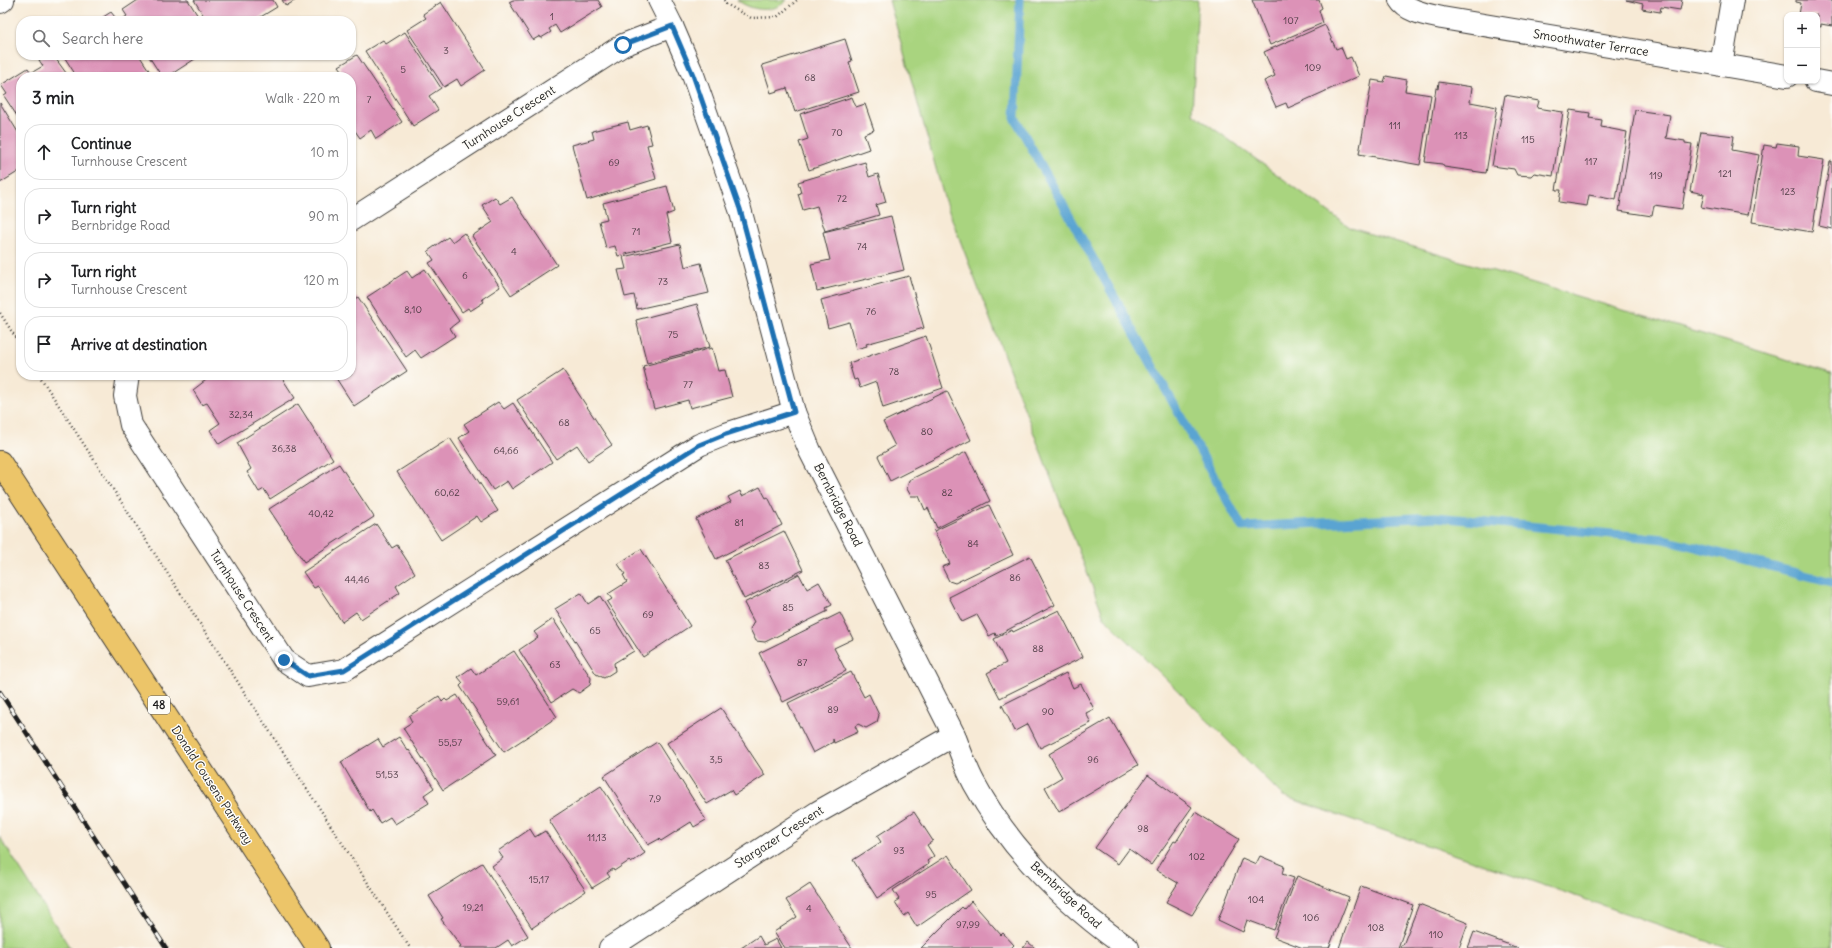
<!DOCTYPE html>
<meta charset="utf-8">
<style>
:root{--surface:#fff;--page:#f6f6f6;--text:#202124;--muted:#757577;--line:#e0e0e0}
body{margin:0;font-family:Delius,sans-serif;background:var(--page);color:var(--text)}
.controls{position:absolute;right:12px;top:12px;display:grid;overflow:hidden;border-radius:8px;box-shadow:0 1px 3px #0004}
.controls button{width:36px;height:36px;display:grid;place-items:center;padding:0;border:0;border-bottom:1px solid var(--line);background:var(--surface);color:var(--text);font:20px sans-serif}
.stop{position:absolute;width:12px;height:12px;margin:-9px;border:3px solid #1f6fb2;border-radius:50%;background:#fff}
.stop.end{background:#1f6fb2;border-color:#fff;box-shadow:0 1px 4px #0008}
.list{margin:0;padding:0;list-style:none}
h2{display:flex;justify-content:space-between;align-items:center;height:52px;margin:0;padding:0 16px;font-size:17px}
h2 small{font-size:13px;font-weight:400;color:var(--muted)}
.list li{display:grid;grid-template-columns:26px 1fr auto;gap:12px;align-items:center;box-sizing:border-box;height:56px;margin:0 8px 8px;padding:0 8px;border:1px solid var(--line);border-radius:16px}
.list b{display:block;font-size:15px;white-space:nowrap}
.list p{margin:0;font-size:13px;white-space:nowrap;color:var(--muted)}
.list em{font-size:13px;font-style:normal;color:var(--muted)}
.icon{flex:none;width:22px;height:22px;fill:none;stroke:currentColor;stroke-width:2;stroke-linecap:round;stroke-linejoin:round}
.map{position:relative;flex:none;width:1832px;height:948px;overflow:hidden}
.search{position:absolute;background:var(--surface);box-shadow:0 1px 3px #0004;left:16px;top:16px;width:340px;height:44px;display:flex;align-items:center;gap:10px;box-sizing:border-box;padding:0 14px;border-radius:16px;color:var(--muted);font-size:15px}
.panel{position:absolute;background:var(--surface);box-shadow:0 1px 3px #0004;left:16px;top:72px;width:340px;height:308px;border-radius:16px}
.map>svg:first-child{display:block}
.green{fill:#a9d47f;stroke:#62784e}
.lines{fill:none;stroke-linecap:round;stroke-linejoin:round}
.stream{stroke:#5aa4d2;stroke-width:9}
.building{fill:#dc92b7}
.minor-casing{stroke:#3d3b38;stroke-width:24}
.major-casing{stroke:#3d3b38;stroke-width:24}
.path{stroke:#3d3b38;stroke-width:2.5;stroke-dasharray:1 3;stroke-linecap:butt}
.minor{stroke:#fff;stroke-width:22}
.major{stroke:#ecc569;stroke-width:22}
.rail-casing{stroke:#1c1c1c;stroke-width:4.5}
.rail{stroke:#fdfcf7;stroke-width:3;stroke-dasharray:9;stroke-linecap:butt}
.route{stroke:#1f6fb2;stroke-width:5}
.labels{text-anchor:middle;stroke-width:3;stroke-linejoin:round;paint-order:stroke}
.number-label{font-size:10px;fill:#4c3a43}
.shield{fill:#fdfcf7;stroke:#605f5e;stroke-width:1}
.shield-label{font-size:11px;font-weight:bold;fill:#1c1c1c}
.street-label{font-size:12px;fill:#1c1c1c;stroke:#fdfcf7}
</style>
<div class="map">
<svg width="1832" height="948" viewBox="0 0 1832 948">
<rect width="100%" height="100%" fill="#fdfcf7"/>
<filter id="ink" filterUnits="userSpaceOnUse"><feTurbulence type="fractalNoise" baseFrequency=".025" numOctaves="2"/><feDisplacementMap in="SourceGraphic" scale="8" xChannelSelector="R" yChannelSelector="G"/><feConvolveMatrix kernelMatrix="1 2 1 2 8 2 1 2 1" color-interpolation-filters="sRGB"/></filter>
<filter id="wash" filterUnits="userSpaceOnUse"><feTurbulence type="fractalNoise" baseFrequency=".012" numOctaves="4" result="noise"/><feDisplacementMap in="SourceGraphic" scale="16" xChannelSelector="R" yChannelSelector="G"/><feGaussianBlur stdDeviation="0.9" result="paint"/><feColorMatrix in="noise" values="0 0 0 0 0 0 0 0 0 0 0 0 0 0 0 0 0 1.4 0 .05"/><feComposite in="paint" operator="in"/></filter>
<g filter="url(#wash)">
<rect width="100%" height="100%" fill="#f7ead6"/>
<g class="green">
<path d="M737,0H787C773,14 752,11 737,0Z"/>
<polygon points="889,0 1198,0 1192,113 1351,228 1832,373 1832,948 1727,948 1283,796 1104,617 945,201"/>
<polygon points="0,837 70,948 0,948"/>
</g>
<g class="lines">
<polyline class="stream" points="1020,0 1015,118 1242,527 1436,517 1664,539 1832,582"/>
</g>
<g id="blocks">
<g class="building">
<polygon points="138,0 188,0 201,21 126,21 124,18 127,16 123,10"/>
<polygon points="194,0 273,0 277,7 254,21 207,21"/>
<polygon points="282,0 296,0 286,6"/>
<polygon points="513,0 598,0 602,7 560,33 555,25 549,29 551,32 541,38 540,36 533,40 509,2"/>
<polygon points="1252,0 1319,0 1322,8 1319,10 1323,23 1270,45"/>
<polygon points="1626,0 1682,0 1680,10 1661,7 1660,12 1642,9 1643,4"/>
<polygon points="1796,0 1832,0 1832,26 1821,24 1821,27 1817,26 1817,15 1799,15 1801,3 1796,2"/>
<polygon points="441,2 485,70 461,86 457,79 444,87 407,30 426,18 423,14"/>
<polygon points="111,12 118,21 97,21"/>
<polygon points="1325,25 1336,49 1341,47 1346,59 1351,57 1359,76 1288,108 1286,103 1276,107 1264,81 1275,76 1264,52"/>
<polygon points="405,32 441,88 429,96 438,110 413,126 365,51 383,40 386,44"/>
<polygon points="845,39 852,61 849,62 859,92 795,112 787,88 771,93 762,65"/>
<polygon points="47,55 53,55 69,77 21,77 21,122 4,96 7,94 1,85 28,68 31,73 43,66 39,60"/>
<polygon points="63,55 139,55 150,72 142,77 77,77"/>
<polygon points="148,55 201,55 167,77 162,77"/>
<polygon points="357,55 402,122 376,139 371,130 360,138 351,125 351,77 332,77 342,70 339,66"/>
<polygon points="1386,76 1407,80 1405,91 1431,95 1420,165 1359,154 1372,80 1384,82"/>
<polygon points="1439,82 1472,87 1470,102 1497,107 1486,173 1444,167 1442,164 1425,162 1436,88 1438,89"/>
<polygon points="1505,95 1539,101 1537,108 1563,112 1553,176 1534,173 1531,176 1517,175 1514,169 1492,166"/>
<polygon points="852,97 856,107 865,104 874,130 864,134 869,149 809,170 799,142 808,139 800,114"/>
<polygon points="0,103 21,137 21,170 0,183"/>
<polygon points="1570,110 1590,113 1589,118 1602,120 1601,127 1627,132 1616,200 1589,195 1587,206 1559,202 1561,190 1556,190"/>
<polygon points="1635,110 1670,115 1666,138 1685,141 1685,143 1692,144 1682,209 1654,205 1652,216 1619,211"/>
<polygon points="628,122 630,130 647,125 652,144 647,145 656,179 587,200 572,145 594,139 592,131"/>
<polygon points="1701,132 1734,136 1732,150 1759,155 1748,215 1701,207 1704,194 1690,191"/>
<polygon points="1777,143 1799,146 1798,156 1824,160 1812,232 1752,222 1764,145 1776,147"/>
<polygon points="1832,161 1832,229 1819,226 1830,162"/>
<polygon points="865,162 869,177 878,174 886,202 876,205 879,215 825,231 817,206 803,210 798,194 801,193 798,182"/>
<polygon points="667,186 674,212 666,215 672,242 618,256 615,246 606,248 599,221 607,219 603,203"/>
<polygon points="495,197 500,204 512,197 557,265 511,295 472,236 493,222 482,205"/>
<polygon points="891,216 904,270 817,291 811,264 830,260 823,232"/>
<polygon points="464,233 500,287 482,299 484,302 470,311 468,308 462,312 429,263 434,260 428,251 448,237 452,242"/>
<polygon points="680,244 685,267 701,263 709,293 637,309 634,295 625,297 618,270 626,269 623,257"/>
<polygon points="425,269 459,321 450,328 455,336 421,358 415,350 406,357 367,297 407,271 412,278"/>
<polygon points="909,276 924,328 866,344 867,346 856,349 849,322 828,328 821,300"/>
<polygon points="358,297 407,371 354,406 334,375 351,375 351,301"/>
<polygon points="697,304 710,347 647,363 636,320"/>
<polygon points="926,336 943,388 883,408 876,382 860,388 857,379 854,380 849,363"/>
<polygon points="712,348 718,371 725,370 732,397 690,408 688,400 654,409 643,366"/>
<polygon points="563,370 612,445 588,461 577,445 556,459 517,400"/>
<polygon points="203,375 280,375 295,398 219,444 210,430 220,423 207,403 202,405 193,390 206,380"/>
<polygon points="947,391 971,440 890,481 878,456 895,446 883,422"/>
<polygon points="498,402 504,409 513,403 552,462 512,489 507,481 493,490 459,438 469,431 464,424"/>
<polygon points="298,404 333,459 270,499 264,489 259,492 247,472 251,469 237,443"/>
<polygon points="450,438 498,511 481,522 477,516 441,540 397,472"/>
<polygon points="966,452 990,501 937,528 928,508 925,510 919,496 911,496 907,489 909,480"/>
<polygon points="339,464 374,517 304,562 269,509"/>
<polygon points="760,487 766,498 768,497 782,525 716,559 696,519 731,502 728,497 740,491 742,496"/>
<polygon points="989,505 1013,555 955,583 949,581 942,567 950,564 934,531"/>
<polygon points="376,524 392,548 397,545 415,573 396,586 400,593 361,619 356,612 342,622 318,586 314,588 303,572"/>
<polygon points="784,531 803,570 744,599 725,560"/>
<polygon points="641,549 690,626 643,657 607,602 612,599 608,594 627,582 623,575 625,574 618,564"/>
<polygon points="1030,556 1055,605 996,636 995,633 989,636 977,615 962,622 949,597"/>
<polygon points="799,574 807,589 819,582 832,605 826,608 828,611 765,642 756,641 750,629 754,622 744,603"/>
<polygon points="581,593 588,604 600,596 634,651 614,663 615,671 604,678 596,674 555,609"/>
<polygon points="1059,610 1083,657 1000,698 987,673 1006,663 994,639 1012,630 1013,632"/>
<polygon points="840,613 853,639 834,648 846,671 783,702 759,653"/>
<polygon points="553,619 591,678 590,685 579,693 572,689 552,702 519,650 538,637 534,632"/>
<polygon points="514,651 557,717 504,752 460,686 463,683 458,677 471,668 476,675"/>
<polygon points="851,672 864,697 869,694 879,715 877,722 866,728 858,724 855,726 858,732 834,743 833,739 833,742 813,753 788,703"/>
<polygon points="1066,673 1073,688 1081,684 1094,709 1086,713 1091,723 1040,748 1028,724 1015,731 1002,705"/>
<polygon points="457,695 496,755 443,790 403,728 412,722 409,716 439,696 442,702 445,699 447,701"/>
<polygon points="721,708 765,775 734,795 731,790 707,804 667,743"/>
<polygon points="1110,718 1138,765 1059,812 1045,787 1062,777 1049,754"/>
<polygon points="399,737 408,751 409,750 434,788 424,795 429,803 395,824 390,817 380,823 372,810 370,812 341,762 378,739 383,747"/>
<polygon points="657,742 706,820 694,827 691,822 661,841 659,839 648,845 604,776"/>
<polygon points="1148,775 1192,807 1151,865 1129,849 1118,864 1095,848"/>
<polygon points="601,786 645,853 631,863 629,861 614,871 613,869 607,873 610,877 592,888 549,820"/>
<polygon points="914,812 933,841 927,845 934,856 927,861 929,864 877,898 853,860 881,842 877,836"/>
<polygon points="1195,812 1239,839 1192,915 1166,902 1178,883 1156,870 1174,841 1176,842"/>
<polygon points="530,829 535,837 545,831 586,891 532,928 492,866 503,858 498,851"/>
<polygon points="948,855 971,890 917,927 908,913 904,916 895,902 899,899 893,890"/>
<polygon points="1260,856 1284,866 1282,874 1294,878 1274,930 1247,920 1243,932 1218,920 1242,858 1256,864"/>
<polygon points="482,863 528,936 512,946 508,940 496,948 458,948 461,946 441,919 443,918 429,896"/>
<polygon points="1297,876 1349,897 1329,948 1303,948 1274,937"/>
<polygon points="810,884 852,948 784,948 774,932 797,917 786,900"/>
<polygon points="1361,886 1413,905 1398,948 1339,948"/>
<polygon points="971,901 1001,935 1003,933 1014,945 1011,948 921,948 962,907 964,909"/>
<polygon points="1419,904 1468,923 1459,948 1400,948 1401,945 1403,945"/>
<polygon points="1474,932 1518,948 1468,948"/>
<polygon points="759,936 764,945 776,939 781,948 741,948"/>
<polygon points="1028,942 1035,948 1023,948"/>
</g>
</g>
</g>
<g filter="url(#ink)">
<use href="#blocks" fill-opacity="0" stroke="#3d3b38" stroke-width="1"/>
<g class="lines">
<defs>
<g id="minor">
<path d="M659,0L672,26L693,75L740,209L794,412L810,451L954,735C960,751 966,768 974,783C1010,850 1067,905 1128,948"/>
<path d="M1400,0C1407,12 1429,15 1442,18L1787,76"/>
<polyline points="0,2 3,0"/>
<polyline points="1721,65 1732,0"/>
<polyline points="1816,81 1832,84"/>
<polyline points="351,220 623,45 672,26"/>
<polyline points="128,375 125,396 131,425 284,660 308,676 344,670 699,445 726,434 794,412"/>
<polyline points="610,948 818,812 954,735"/>
</g>
<polyline id="major" points="0,462 318,948"/>
</defs>
<use href="#minor" class="minor-casing"/>
<use href="#major" class="major-casing"/>
<g class="path">
<polyline points="724,0 726,4 751,18 777,17 797,0"/>
<polyline points="0,313 21,346"/>
<polyline points="39,375 410,948"/>
</g>
<use href="#minor" class="minor"/>
<use href="#major" class="major"/>
<defs>
<polyline id="rail" points="0,692 166,948"/>
</defs>
<use href="#rail" class="rail-casing"/>
<use href="#rail" class="rail"/>
</g>
</g>
<g class="lines" filter="url(#ink)">
<polyline class="route" points="284,660 308,676 344,670 699,445 726,434 794,412 740,209 693,75 672,26 623,45"/>
</g>
<g class="labels">
<g class="number-label">
<text x="552" y="20">1</text>
<text x="1291" y="24">107</text>
<text x="446" y="54">3</text>
<text x="1313" y="71">109</text>
<text x="403" y="73">5</text>
<text x="810" y="81">68</text>
<text x="369" y="103">7</text>
<text x="1395" y="129">111</text>
<text x="837" y="136">70</text>
<text x="1461" y="139">113</text>
<text x="1528" y="143">115</text>
<text x="1591" y="165">117</text>
<text x="614" y="166">69</text>
<text x="1725" y="177">121</text>
<text x="1656" y="179">119</text>
<text x="1788" y="195">123</text>
<text x="842" y="202">72</text>
<text x="636" y="235">71</text>
<text x="862" y="250">74</text>
<text x="514" y="255">4</text>
<text x="465" y="279">6</text>
<text x="663" y="285">73</text>
<text x="413" y="313">8,10</text>
<text x="871" y="315">76</text>
<text x="673" y="338">75</text>
<text x="894" y="375">78</text>
<text x="688" y="388">77</text>
<text x="241" y="418">32,34</text>
<text x="564" y="426">68</text>
<text x="927" y="435">80</text>
<text x="284" y="452">36,38</text>
<text x="506" y="454">64,66</text>
<text x="447" y="496">60,62</text>
<text x="947" y="496">82</text>
<text x="321" y="517">40,42</text>
<text x="739" y="526">81</text>
<text x="973" y="547">84</text>
<text x="764" y="569">83</text>
<text x="1015" y="581">86</text>
<text x="357" y="583">44,46</text>
<text x="788" y="611">85</text>
<text x="648" y="618">69</text>
<text x="595" y="634">65</text>
<text x="1038" y="652">88</text>
<text x="802" y="666">87</text>
<text x="555" y="668">63</text>
<text x="508" y="705">59,61</text>
<text x="833" y="713">89</text>
<text x="1048" y="715">90</text>
<text x="450" y="746">55,57</text>
<text x="716" y="763">3,5</text>
<text x="1093" y="763">96</text>
<text x="387" y="778">51,53</text>
<text x="655" y="802">7,9</text>
<text x="1143" y="832">98</text>
<text x="597" y="841">11,13</text>
<text x="899" y="854">93</text>
<text x="1197" y="860">102</text>
<text x="539" y="883">15,17</text>
<text x="931" y="898">95</text>
<text x="1256" y="903">104</text>
<text x="473" y="911">19,21</text>
<text x="809" y="912">4</text>
<text x="1311" y="921">106</text>
<text x="968" y="928">97,99</text>
<text x="1376" y="931">108</text>
<text x="1436" y="938">110</text>
</g>
<rect class="shield" x="148" y="696" width="22" height="18" rx="3"/>
<g class="shield-label">
<text x="159" y="709">48</text>
</g>
<g class="street-label">
<text transform="translate(1591 43) rotate(9)" y="4">Smoothwater Terrace</text>
<text transform="translate(509 118) rotate(-33)" y="4">Turnhouse Crescent</text>
<text transform="translate(838 505) rotate(63)" y="4">Bernbridge Road</text>
<text transform="translate(242 596) rotate(57)" y="4">Turnhouse Crescent</text>
<text transform="translate(212 785) rotate(57)" y="4">Donald Cousens Parkway</text>
<text transform="translate(779 837) rotate(-33)" y="4">Stargazer Crescent</text>
<text transform="translate(1066 895) rotate(43)" y="4">Bernbridge Road</text>
</g>
</g>
</svg>
<div class="controls">
<button>+</button>
<button>−</button>
</div>
<div class="stop" style="left:623px;top:45px"></div>
<div class="stop end" style="left:284px;top:660px"></div>
<div class="search"><svg class="icon" aria-label="search" viewBox="0 0 24 24"><circle cx="10" cy="10" r="6"/><path d="M15 15l6 6"/></svg>Search here</div>
<section class="panel">
<h2>3 min<small>Walk · 220 m</small></h2>
<ul class="list">
<li><svg class="icon" aria-label="ahead" viewBox="0 0 24 24"><path d="M12 20V5M6 11l6-6 6 6"/></svg><div><b>Continue</b><p>Turnhouse Crescent</p></div><em>10 m</em></li>
<li><svg class="icon" aria-label="right" viewBox="0 0 24 24"><path d="M7 20v-9h11M14 6l5 5-5 5"/></svg><div><b>Turn right</b><p>Bernbridge Road</p></div><em>90 m</em></li>
<li><svg class="icon" aria-label="right" viewBox="0 0 24 24"><path d="M7 20v-9h11M14 6l5 5-5 5"/></svg><div><b>Turn right</b><p>Turnhouse Crescent</p></div><em>120 m</em></li>
<li><svg class="icon" aria-label="arrive" viewBox="0 0 24 24"><path d="M6 21V4h12l-3 4 3 4H6"/></svg><div><b>Arrive at destination</b></div></li>
</ul>
</section>
</div>
